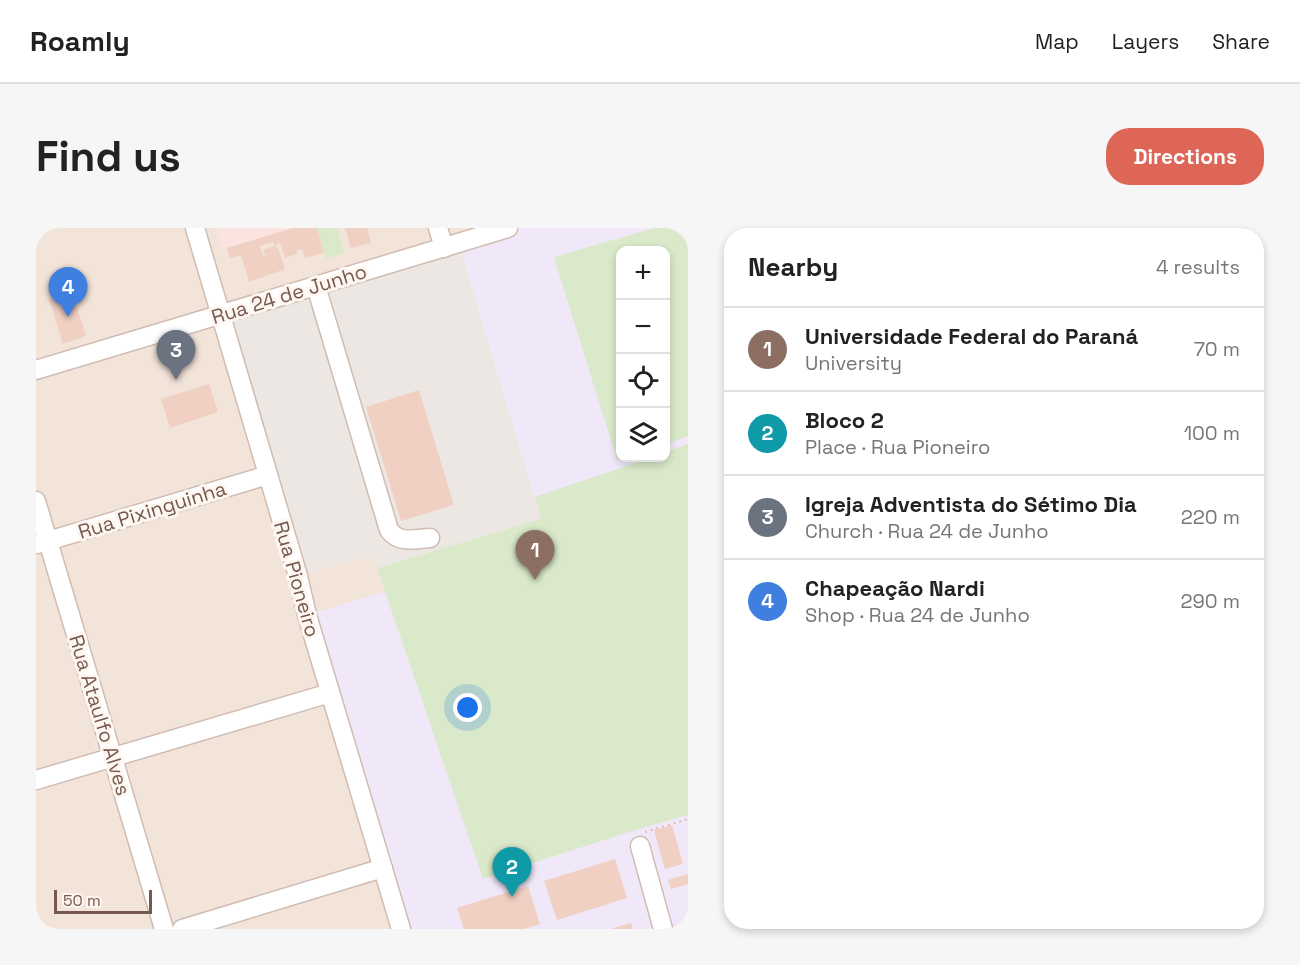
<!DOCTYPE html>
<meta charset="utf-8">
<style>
:root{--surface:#fff;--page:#f6f6f6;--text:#222;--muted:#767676;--line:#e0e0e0;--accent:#de6657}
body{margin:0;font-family:"Space Grotesk",sans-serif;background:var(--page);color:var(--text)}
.controls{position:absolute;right:18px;top:18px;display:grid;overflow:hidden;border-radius:12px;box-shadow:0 3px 9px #0003}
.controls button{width:54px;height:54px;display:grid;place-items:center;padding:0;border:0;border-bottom:2px solid var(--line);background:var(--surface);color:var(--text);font:30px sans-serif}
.scale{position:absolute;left:18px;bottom:15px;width:98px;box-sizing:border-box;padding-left:6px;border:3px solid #76584e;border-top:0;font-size:16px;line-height:21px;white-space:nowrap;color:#76584e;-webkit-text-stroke:4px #fef7f1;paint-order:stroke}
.you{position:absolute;left:432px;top:480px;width:21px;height:21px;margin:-15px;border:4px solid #fff;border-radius:50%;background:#1a73e8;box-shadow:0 0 0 9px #1a73e833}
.badge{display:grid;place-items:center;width:39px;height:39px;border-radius:50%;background:var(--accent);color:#fff;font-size:20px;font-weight:700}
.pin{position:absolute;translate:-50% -50px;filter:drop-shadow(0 2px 3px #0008)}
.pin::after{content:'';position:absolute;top:32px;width:21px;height:18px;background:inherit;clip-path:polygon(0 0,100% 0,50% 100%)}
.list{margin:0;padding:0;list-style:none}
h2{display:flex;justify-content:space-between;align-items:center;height:78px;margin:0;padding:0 24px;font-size:26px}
h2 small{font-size:20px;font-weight:400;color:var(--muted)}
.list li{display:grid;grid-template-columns:39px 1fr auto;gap:18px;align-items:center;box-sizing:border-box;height:84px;padding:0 24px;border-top:2px solid var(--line)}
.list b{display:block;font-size:22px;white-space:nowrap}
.list p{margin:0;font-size:20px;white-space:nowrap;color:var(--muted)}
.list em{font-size:20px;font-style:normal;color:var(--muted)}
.icon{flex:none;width:33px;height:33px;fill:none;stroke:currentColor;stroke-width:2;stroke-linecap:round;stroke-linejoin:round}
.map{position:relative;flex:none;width:652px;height:701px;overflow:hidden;border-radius:24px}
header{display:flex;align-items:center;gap:36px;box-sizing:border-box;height:84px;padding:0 30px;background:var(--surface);border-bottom:2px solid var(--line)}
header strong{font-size:28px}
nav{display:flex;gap:33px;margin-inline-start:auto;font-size:21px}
.intro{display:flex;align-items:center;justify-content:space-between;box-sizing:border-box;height:144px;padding:0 36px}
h1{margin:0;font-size:42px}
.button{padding:15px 27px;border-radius:24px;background:var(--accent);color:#fff;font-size:21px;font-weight:700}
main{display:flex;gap:36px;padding:0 36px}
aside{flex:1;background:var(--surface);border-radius:24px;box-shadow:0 3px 9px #0003}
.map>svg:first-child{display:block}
.residential{fill:#f3e4d9}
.commercial{fill:#fbe4df}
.industrial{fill:#ede7e3}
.education{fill:#f0e7f8;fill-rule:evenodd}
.green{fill:#d9e9c9}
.building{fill:#f0d0c3}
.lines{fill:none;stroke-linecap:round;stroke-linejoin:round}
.minor-casing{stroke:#d0bcb2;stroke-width:21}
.path{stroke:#d5b3a6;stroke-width:2;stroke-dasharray:1.5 4.5;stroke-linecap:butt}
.minor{stroke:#fff;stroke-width:18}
.labels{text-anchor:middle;stroke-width:6;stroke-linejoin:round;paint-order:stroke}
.street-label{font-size:20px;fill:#76584e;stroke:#fef7f1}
</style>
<header>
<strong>Roamly</strong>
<nav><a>Map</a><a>Layers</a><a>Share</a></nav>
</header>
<div class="intro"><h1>Find us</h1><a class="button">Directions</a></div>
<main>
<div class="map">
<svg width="652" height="701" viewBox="0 0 652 701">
<rect width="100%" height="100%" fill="#fcf3ea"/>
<polygon class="residential" points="0,0 472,0 423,15 262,348 338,327 349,364 271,387 365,701 0,701"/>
<polygon class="commercial" points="180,0 257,0 186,21"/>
<polygon class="industrial" points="423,15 505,291 341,340 338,327 262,348 184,87"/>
<path class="education" d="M472,0H652V701H365L271,387L348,364L341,340L505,291L423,15ZM584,22H630V230H584Z"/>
<g class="green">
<polygon points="281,0 301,0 308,25 290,31"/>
<polygon points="618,0 652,0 652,208 630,216 630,22 584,22 584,230 590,230 581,232 518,29"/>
<polygon points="652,216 652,587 599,602 447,651 341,340 505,291 499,269 614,230 630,230 630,224"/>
</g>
<g class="building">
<polygon points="257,0 281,0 288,25 269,30 266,21 260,23 261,26 249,30 244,15 238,17 237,14 224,18 227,28 229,27 227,22 240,17 241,20 242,19 249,41 213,54 205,27 194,30 191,20"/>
<polygon points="309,0 331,0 335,15 315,20"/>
<polygon points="36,63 50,108 27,116 13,71"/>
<polygon points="173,156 182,184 134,200 125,171"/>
<polygon points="383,162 418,277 365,293 330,179"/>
<polygon points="636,597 647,636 629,641 618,602"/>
<polygon points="579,631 591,670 521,692 508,653"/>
<polygon points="652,646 652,656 635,661 632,652"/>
<polygon points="492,658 504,696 488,701 428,701 421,680"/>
<polygon points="595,695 597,701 577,701 577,700"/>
</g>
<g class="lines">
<defs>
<g id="minor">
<polyline points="159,0 262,348 271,387 365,701"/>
<polyline points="402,0 408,20"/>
<path d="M280,58L353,302C363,316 379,311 394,310"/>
<polyline points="0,142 472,0"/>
<polyline points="0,273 128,701"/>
<polyline points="2,316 232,247"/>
<polyline points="0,552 294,465"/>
<polyline points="604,618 627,701"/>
<polyline points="146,701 347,640"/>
</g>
</defs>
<use href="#minor" class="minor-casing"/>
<polyline class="path" points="609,604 652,591"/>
<use href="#minor" class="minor"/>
</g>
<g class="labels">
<g class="street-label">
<text transform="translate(253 66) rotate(-17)" y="7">Rua 24 de Junho</text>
<text transform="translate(116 282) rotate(-17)" y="7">Rua Pixinguinha</text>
<text transform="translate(261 351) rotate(74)" y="7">Rua Pioneiro</text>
<text transform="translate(64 487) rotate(73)" y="7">Rua Ataulfo Alves</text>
</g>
</g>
</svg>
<div class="controls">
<button>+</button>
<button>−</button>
<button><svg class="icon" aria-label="locate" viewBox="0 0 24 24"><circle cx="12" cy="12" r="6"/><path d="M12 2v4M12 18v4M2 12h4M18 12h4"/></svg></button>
<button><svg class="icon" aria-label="layers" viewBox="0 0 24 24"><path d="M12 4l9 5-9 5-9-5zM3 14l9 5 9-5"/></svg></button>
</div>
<div class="scale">50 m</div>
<div class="you"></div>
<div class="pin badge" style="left:499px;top:352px;background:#8d6e63">1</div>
<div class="pin badge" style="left:476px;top:669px;background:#0f9aa8">2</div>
<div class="pin badge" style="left:140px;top:152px;background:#6b7280">3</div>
<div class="pin badge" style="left:32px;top:89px;background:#3f7fe0">4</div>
</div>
<aside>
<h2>Nearby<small>4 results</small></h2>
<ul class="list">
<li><span class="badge" style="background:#8d6e63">1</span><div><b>Universidade Federal do Paraná</b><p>University</p></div><em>70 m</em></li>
<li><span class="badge" style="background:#0f9aa8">2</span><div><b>Bloco 2</b><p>Place · Rua Pioneiro</p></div><em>100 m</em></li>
<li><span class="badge" style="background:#6b7280">3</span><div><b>Igreja Adventista do Sétimo Dia</b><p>Church · Rua 24 de Junho</p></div><em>220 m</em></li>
<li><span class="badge" style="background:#3f7fe0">4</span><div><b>Chapeação Nardi</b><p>Shop · Rua 24 de Junho</p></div><em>290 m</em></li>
</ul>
</aside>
</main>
